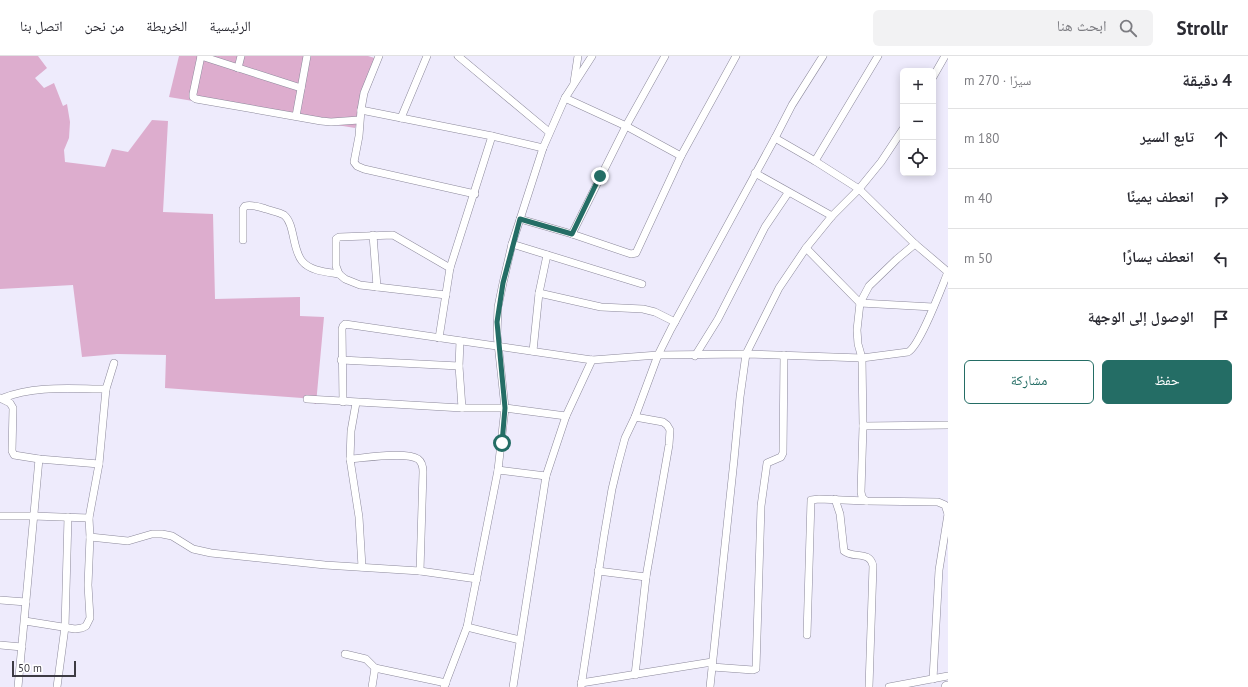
<!DOCTYPE html>
<html lang="ar">
<meta charset="utf-8">
<style>
:root{--surface:#fff;--page:#f2f2f3;--text:#2b2b33;--muted:#7c7c81;--line:#e1e1e2;--accent:#246d65}
body{margin:0;font-family:"PT Sans","Noto Naskh Arabic",sans-serif;background:var(--page);color:var(--text);direction:rtl}
.controls{position:absolute;right:12px;top:12px;display:grid;overflow:hidden;border-radius:6px;box-shadow:0 2px 10px #0003}
.controls button{width:36px;height:36px;display:grid;place-items:center;padding:0;border:0;border-bottom:1px solid var(--line);background:var(--surface);color:var(--text);font:20px sans-serif}
.scale{position:absolute;left:12px;bottom:10px;width:64px;box-sizing:border-box;padding-left:4px;border:2px solid #3d3b43;border-top:0;font-size:11px;line-height:14px;white-space:nowrap;color:#3d3b43;-webkit-text-stroke:3px #fff;paint-order:stroke}
.stop{position:absolute;width:12px;height:12px;margin:-9px;border:3px solid #246d65;border-radius:50%;background:#fff}
.stop.end{background:#246d65;border-color:#fff;box-shadow:0 1px 4px #0008}
.list{margin:0;padding:0;list-style:none}
h2{display:flex;justify-content:space-between;align-items:center;height:52px;margin:0;padding:0 16px;font-size:17px}
h2 small{font-size:13px;font-weight:400;color:var(--muted)}
.list li{display:grid;grid-template-columns:26px 1fr auto;gap:12px;align-items:center;box-sizing:border-box;height:60px;padding:0 16px;border-top:1px solid var(--line)}
.list b{display:block;font-size:15px;white-space:nowrap}
.list em{font-size:13px;font-style:normal;color:var(--muted)}
.actions{display:flex;gap:8px;padding:12px 16px}
.actions a{flex:1;padding:9px 0;border:1px solid var(--accent);border-radius:6px;text-align:center;font-size:14px;color:var(--accent)}
.actions .main{background:var(--accent);color:#fff}
.icon{flex:none;width:22px;height:22px;fill:none;stroke:currentColor;stroke-width:2;stroke-linecap:round;stroke-linejoin:round}
.map{position:relative;flex:none;width:948px;height:631px;overflow:hidden;direction:ltr}
header{display:flex;align-items:center;gap:24px;box-sizing:border-box;height:56px;padding:0 20px;background:var(--surface);border-bottom:1px solid var(--line)}
header strong{font-size:19px}
nav{display:flex;gap:22px;margin-inline-start:auto;font-size:14px}
.search{width:280px;height:36px;background:var(--page);display:flex;align-items:center;gap:10px;box-sizing:border-box;padding:0 14px;border-radius:6px;color:var(--muted);font-size:15px}
main{display:flex}
aside{flex:1;background:var(--surface)}
.map>svg:first-child{display:block}
.green{fill:#ddadce}
.lines{fill:none;stroke-linecap:round;stroke-linejoin:round}
.minor-casing{stroke:#8c899b;stroke-width:8}
.primary-casing{stroke:#8c899b;stroke-width:12}
.minor{stroke:#fff;stroke-width:7}
.primary{stroke:#fff;stroke-width:11}
.route{stroke:#246d65;stroke-width:5}
</style>
<header>
<strong>Strollr</strong>
<div class="search"><svg class="icon" aria-label="search" viewBox="0 0 24 24"><circle cx="10" cy="10" r="6"/><path d="M15 15l6 6"/></svg>ابحث هنا</div>
<nav><a>الرئيسية</a><a>الخريطة</a><a>من نحن</a><a>اتصل بنا</a></nav>
</header>
<main>
<aside>
<h2>4 دقيقة<small>سيرًا · 270 m</small></h2>
<ul class="list">
<li><svg class="icon" aria-label="ahead" viewBox="0 0 24 24"><path d="M12 20V5M6 11l6-6 6 6"/></svg><div><b>تابع السير</b></div><em>180 m</em></li>
<li><svg class="icon" aria-label="right" viewBox="0 0 24 24"><path d="M7 20v-9h11M14 6l5 5-5 5"/></svg><div><b>انعطف يمينًا</b></div><em>40 m</em></li>
<li><svg class="icon" aria-label="left" viewBox="0 0 24 24"><path d="M17 20v-9H6M10 6l-5 5 5 5"/></svg><div><b>انعطف يسارًا</b></div><em>50 m</em></li>
<li><svg class="icon" aria-label="arrive" viewBox="0 0 24 24"><path d="M6 21V4h12l-3 4 3 4H6"/></svg><div><b>الوصول إلى الوجهة</b></div></li>
</ul>
<div class="actions"><a class="main">حفظ</a><a>مشاركة</a></div>
</aside>
<div class="map">
<svg width="948" height="631" viewBox="0 0 948 631">
<rect width="100%" height="100%" fill="#eeebfc"/>
<g class="green">
<polygon points="0,0 38,0 47,12 35,22 44,32 54,27 63,50 67,48 70,66 69,82 64,94 65,106 105,111 112,93 128,96 152,64 168,65 163,156 213,158 215,243 300,241 300,260 324,261 316,348 302,342 165,332 166,299 117,298 82,301 73,229 0,233"/>
<polygon points="179,0 368,0 378,3 355,72 169,41"/>
</g>
<g class="lines">
<defs>
<g id="minor">
<polyline points="201,0 193,38 193,41 196,43 321,65 331,66 359,64"/>
<polyline points="201,0 301,32"/>
<polyline points="379,0 364,37 361,54 359,80 354,106 357,110 364,113 475,138"/>
<polyline points="458,0 549,76"/>
<polyline points="238,12 241,0"/>
<polyline points="933,21 945,0"/>
<polyline points="574,26 578,0"/>
<polyline points="565,42 626,70 681,100"/>
<polyline points="361,54 492,80 543,92"/>
<polyline points="296,60 307,0"/>
<polyline points="401,62 427,0"/>
<polyline points="775,82 815,105 859,133 915,188 948,216"/>
<polyline points="815,105 878,0"/>
<polyline points="755,117 832,160"/>
<polyline points="520,163 572,178 631,198 636,197 681,100 736,0"/>
<polyline points="572,178 626,70 665,0"/>
<polyline points="373,179 377,231"/>
<path d="M243,184V153L245,150C252,148 259,151 266,153C272,155 279,156 284,159C295,168 292,193 302,205C310,215 326,216 339,218"/>
<polyline points="512,188 642,228"/>
<polyline points="915,188 897,203 869,230 860,247 857,274 858,288 862,302 863,370 861,436 862,441 866,445 938,446 945,449 948,458"/>
<polyline points="806,192 860,247 933,251"/>
<polyline points="539,237 601,251 643,253 655,256 675,266"/>
<polyline points="446,239 360,229 345,223 339,218 336,210 336,183 339,181 393,179 450,212"/>
<polyline points="439,282 450,212 492,80"/>
<polyline points="460,285 459,310 462,352"/>
<polyline points="533,295 539,237 547,199"/>
<polyline points="695,300 718,263 765,171 788,137"/>
<polyline points="341,304 459,310"/>
<polyline points="0,342 10,347 13,352 12,395 14,399 39,403 99,408"/>
<path d="M3,342C35,329 72,333 106,333"/>
<polyline points="307,343 462,352 505,352 566,360"/>
<path d="M343,346L342,273L343,270L345,268L592,304L658,299L746,298L862,302L908,296C920,290 942,230 948,216"/>
<polyline points="356,347 351,375 350,403 359,461 362,511"/>
<polyline points="863,370 948,369"/>
<path d="M350,403C364,402 406,395 418,403C422,406 423,411 423,416L420,515"/>
<polyline points="498,414 546,420"/>
<path d="M835,443L840,458L844,495C853,503 870,494 873,510L869,631"/>
<polyline points="0,460 33,460 89,462"/>
<polyline points="90,481 128,485 152,478 162,478 172,480 193,493 211,497 325,509 420,515 477,523"/>
<polyline points="598,515 646,521"/>
<polyline points="0,544 26,546"/>
<polyline points="25,565 75,573 82,572 86,570 90,562 88,529 90,481 89,462 99,408 106,333 114,307"/>
<polyline points="467,571 520,584"/>
<polyline points="807,579 811,444 819,443 866,445"/>
<polyline points="0,589 22,591"/>
<polyline points="345,598 366,603 375,612"/>
<polyline points="712,611 753,614 756,613 761,450 767,407 781,401 783,397 784,299"/>
<polyline points="635,619 646,521 669,389 670,374 667,369 663,366 635,361"/>
<polyline points="933,623 939,514 948,458"/>
<polyline points="581,627 712,606"/>
<polyline points="18,631 39,403"/>
<polyline points="57,631 65,571 68,461"/>
<polyline points="372,631 375,612 446,627"/>
<polyline points="444,631 467,571 498,414 505,352 497,278 498,251 503,227 512,188 543,92 565,42 592,0"/>
<polyline points="513,631 546,420 566,360 592,304"/>
<polyline points="581,631 604,480 612,433 618,408 625,382 635,361 658,299 671,273 775,82 792,49 823,0"/>
<polyline points="710,631 734,404 740,341 746,298 779,232 806,192 832,160 859,133 881,106 903,73"/>
<polyline points="889,631 948,620"/>
</g>
<polyline id="primary" points="947,631 948,631"/>
</defs>
<use href="#minor" class="minor-casing"/>
<use href="#primary" class="primary-casing"/>
<use href="#minor" class="minor"/>
<use href="#primary" class="primary"/>
</g>
<g class="lines">
<polyline class="route" points="502,387 505,352 497,266 503,227 520,163 572,178 600,120"/>
</g>
</svg>
<div class="controls">
<button>+</button>
<button>−</button>
<button><svg class="icon" aria-label="locate" viewBox="0 0 24 24"><circle cx="12" cy="12" r="6"/><path d="M12 2v4M12 18v4M2 12h4M18 12h4"/></svg></button>
</div>
<div class="scale">50 m</div>
<div class="stop" style="left:502px;top:387px"></div>
<div class="stop end" style="left:600px;top:120px"></div>
</div>
</main>
